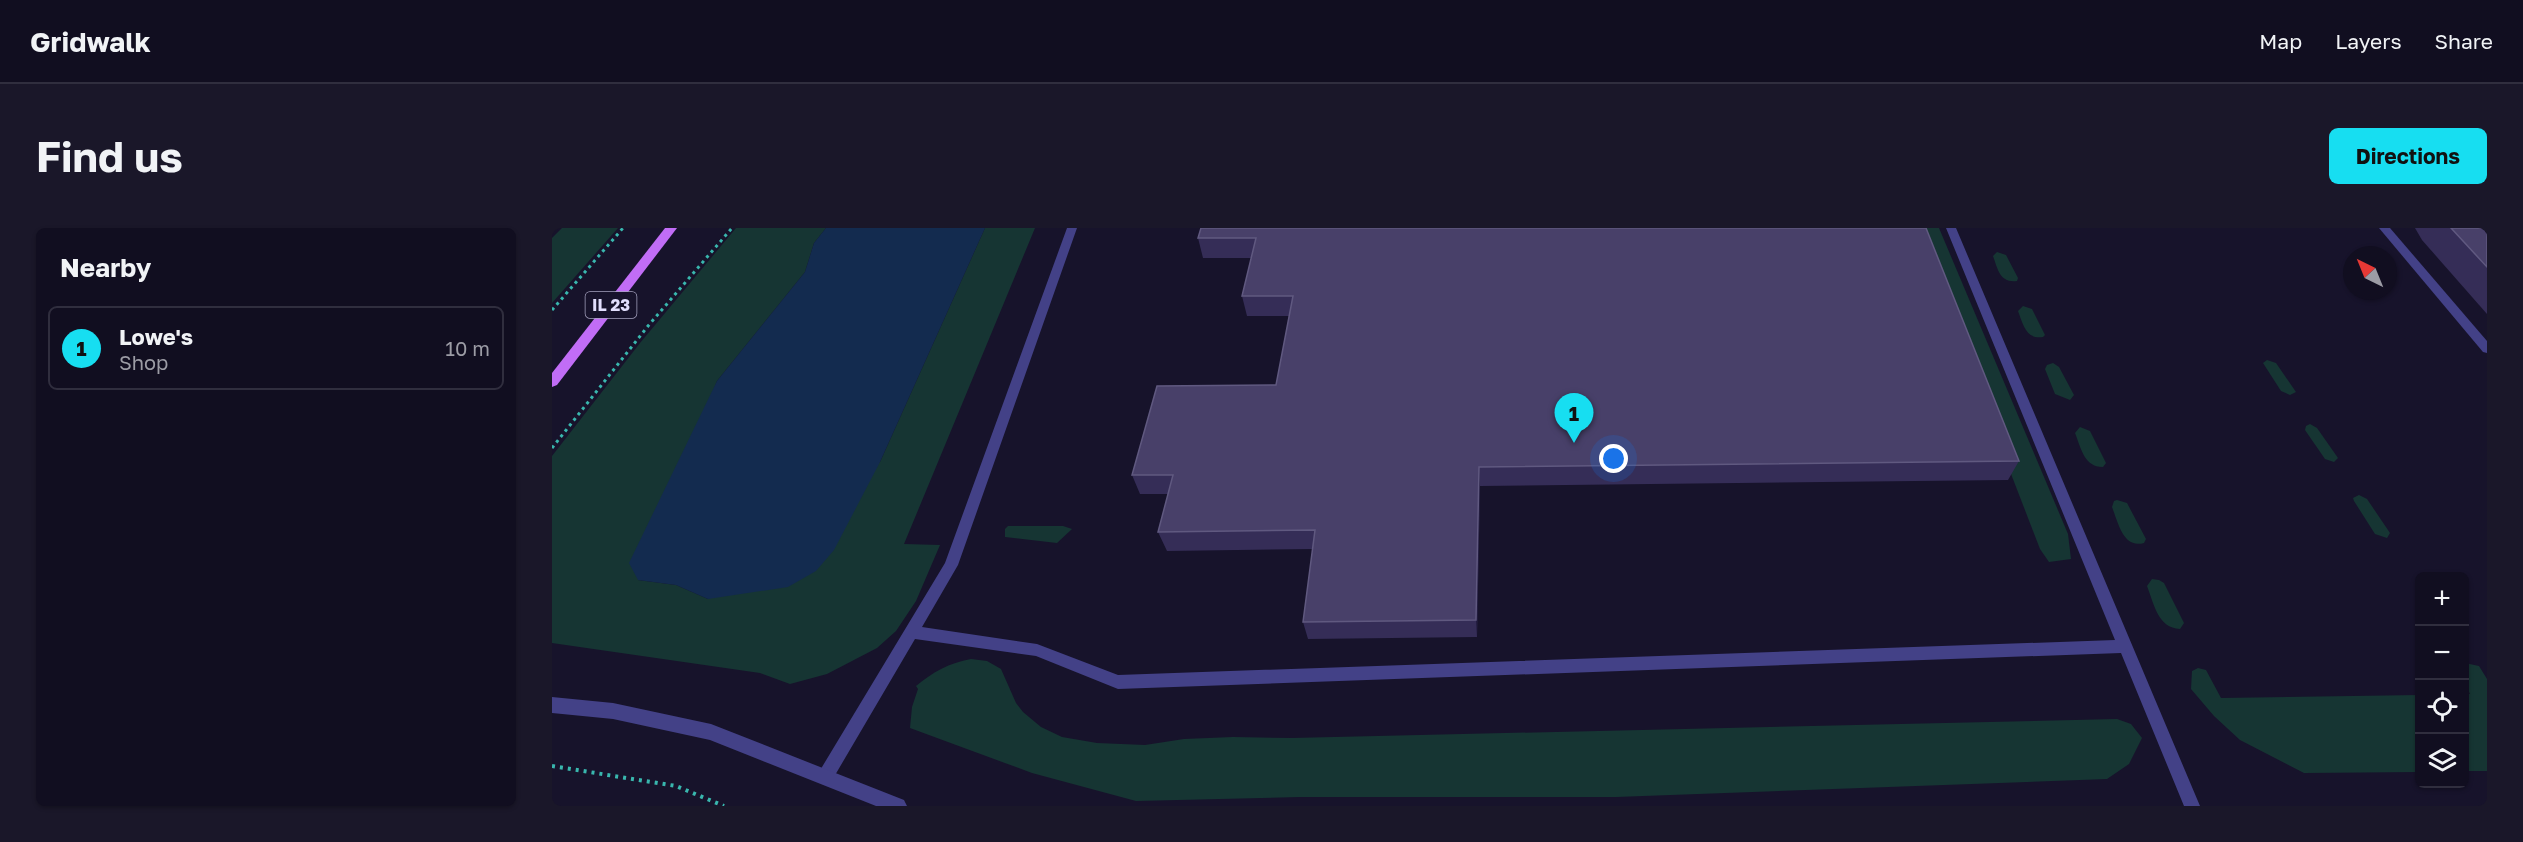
<!DOCTYPE html>
<meta charset="utf-8">
<style>
:root{--surface:#110e20;--page:#1a1729;--text:#f1f3f6;--muted:#9c9ca5;--line:#302e3e;--accent:#17def1}
body{margin:0;font-family:"Golos Text",sans-serif;background:var(--page);color:var(--text)}
.controls{position:absolute;right:18px;bottom:18px;display:grid;overflow:hidden;border-radius:9px;box-shadow:0 2px 4px #0004}
.controls button{width:54px;height:54px;display:grid;place-items:center;padding:0;border:0;border-bottom:2px solid var(--line);background:var(--surface);color:var(--text);font:30px sans-serif}
.compass{position:absolute;left:1791px;top:18px;width:54px;height:54px;border-radius:50%;background:var(--surface);box-shadow:0 2px 4px #0004;rotate:317deg}
.you{position:absolute;left:1062px;top:231px;width:21px;height:21px;margin:-15px;border:4px solid #fff;border-radius:50%;background:#1a73e8;box-shadow:0 0 0 9px #1a73e833}
.badge{display:grid;place-items:center;width:39px;height:39px;border-radius:50%;background:var(--accent);color:#111;font-size:20px;font-weight:700}
.pin{position:absolute;translate:-50% -50px;filter:drop-shadow(0 2px 3px #0008)}
.pin::after{content:'';position:absolute;top:32px;width:21px;height:18px;background:inherit;clip-path:polygon(0 0,100% 0,50% 100%)}
.list{margin:0;padding:0;list-style:none}
h2{display:flex;justify-content:space-between;align-items:center;height:78px;margin:0;padding:0 24px;font-size:26px}
h2 small{font-size:20px;font-weight:400;color:var(--muted)}
.list li{display:grid;grid-template-columns:39px 1fr auto;gap:18px;align-items:center;box-sizing:border-box;height:84px;margin:0 12px 12px;padding:0 12px;border:2px solid var(--line);border-radius:9px}
.list b{display:block;font-size:22px;white-space:nowrap}
.list p{margin:0;font-size:20px;white-space:nowrap;color:var(--muted)}
.list em{font-size:20px;font-style:normal;color:var(--muted)}
.icon{flex:none;width:33px;height:33px;fill:none;stroke:currentColor;stroke-width:2;stroke-linecap:round;stroke-linejoin:round}
.map{position:relative;flex:none;width:1935px;height:578px;overflow:hidden;border-radius:9px}
header{display:flex;align-items:center;gap:36px;box-sizing:border-box;height:84px;padding:0 30px;background:var(--surface);border-bottom:2px solid var(--line)}
header strong{font-size:28px}
nav{display:flex;gap:33px;margin-inline-start:auto;font-size:21px}
.intro{display:flex;align-items:center;justify-content:space-between;box-sizing:border-box;height:144px;padding:0 36px}
h1{margin:0;font-size:42px}
.button{padding:15px 27px;border-radius:9px;background:var(--accent);color:#111;font-size:21px;font-weight:700}
main{display:flex;gap:36px;padding:0 36px}
aside{flex:1;background:var(--surface);border-radius:9px;box-shadow:0 2px 4px #0004}
.map>svg:first-child{display:block}
.green{fill:#163533}
.water{fill:#132b4f}
.lines{fill:none;stroke-linecap:round;stroke-linejoin:round}
.path-far1{stroke:#39b7ae;stroke-width:3;stroke-dasharray:3 4;stroke-linecap:butt}
.path{stroke:#39b7ae;stroke-width:4;stroke-dasharray:3 5;stroke-linecap:butt}
.lane{fill:#434187;fill-rule:evenodd}
.street{fill:#434187;fill-rule:evenodd}
.primary{fill:#c16df6;fill-rule:evenodd}
.wall{fill:#352d57}
.shaded-wall{fill:#211b3e}
.building{fill:#484069;stroke:#605980;stroke-width:1.5}
.labels{text-anchor:middle;stroke-width:6;stroke-linejoin:round;paint-order:stroke}
.shield{fill:#17132b;stroke:#a5a2be;stroke-width:1.5}
.shield-label{font-size:16px;font-weight:bold;fill:#e2dffd}
</style>
<header>
<strong>Gridwalk</strong>
<nav><a>Map</a><a>Layers</a><a>Share</a></nav>
</header>
<div class="intro"><h1>Find us</h1><a class="button">Directions</a></div>
<main>
<aside>
<h2>Nearby<small></small></h2>
<ul class="list">
<li><span class="badge">1</span><div><b>Lowe's</b><p>Shop</p></div><em>10 m</em></li>
</ul>
</aside>
<div class="map">
<svg width="1935" height="578" viewBox="0 0 1935 578">
<rect width="100%" height="100%" fill="#17132b"/>
<g class="green">
<polygon points="10,0 66,0 0,75 0,10"/>
<polygon points="184,0 274,0 262,15 253,44 165,153 86,352 124,357 156,371 328,234 433,0 483,0 352,316 388,317 364,373 344,403 325,420 275,446 238,456 208,445 0,415 0,228 88,115"/>
<polygon points="1364,0 1387,0 1516,306 1519,331 1497,334 1488,321"/>
<path d="M1445,24L1454,27L1466,50L1465,53C1448,55 1446,42 1441,28Z"/>
<path d="M1471,78L1480,81L1493,107L1491,109C1474,112 1471,96 1466,83Z"/>
<polygon points="1715,132 1724,135 1744,164 1738,167 1729,163 1711,135"/>
<polygon points="1501,135 1507,139 1522,167 1518,172 1503,166 1493,141 1495,137"/>
<polygon points="1758,196 1765,200 1786,230 1782,234 1773,231 1753,202 1754,198"/>
<path d="M1528,199L1538,203L1554,235L1551,239C1532,239 1529,220 1523,205Z"/>
<polygon points="1807,267 1815,271 1838,305 1835,310 1823,306 1802,273 1801,270"/>
<path d="M1565,272L1575,275L1594,311L1592,315C1571,321 1566,294 1560,279L1562,273Z"/>
<polygon points="456,298 511,298 520,301 505,315 453,309 453,301"/>
<path d="M1600,351L1607,352L1612,355L1632,395L1628,401C1606,400 1602,376 1595,358Z"/>
<path d="M419,431L435,433L449,441L464,475L471,484L489,499L510,509L545,515L593,517L632,511L681,509L740,510L1565,491L1579,496L1590,510L1577,536L1555,551L1064,569H748L584,573L480,545L358,500L360,479L366,461L364,458C381,444 397,435 419,431Z"/>
<polygon points="1913,435 1927,438 1935,451 1935,543 1913,543 1913,466 1918,466 1913,455"/>
<polygon points="1646,440 1654,442 1669,470 1867,467 1867,544 1752,545 1688,512 1662,488 1639,461 1640,443"/>
</g>
<polygon class="water" points="274,0 433,0 328,234 282,322 264,343 236,359 156,371 124,357 86,352 77,335 165,153 253,44 262,15"/>
<g class="lines">
<g class="path-far1">
<polyline points="0,82 71,0"/>
<polyline points="0,220 96,98 180,0"/>
</g>
<polyline class="path" points="0,538 124,558 172,578"/>
<g class="lane">
<polygon points="515,0 525,0 406,337 370,399 485,416 566,447 1563,412 1394,0 1404,0 1648,578 1632,578 1569,425 566,461 484,428 363,411 279,554 273,557 267,554 265,549 267,544 393,335"/>
<polygon points="1827,0 1838,0 1935,113 1935,125 1931,124"/>
</g>
<polygon class="street" points="0,469 61,475 159,496 352,572 355,578 324,578 158,512 61,491 0,485"/>
<polygon class="primary" points="113,0 125,0 5,157 0,159 0,145"/>
</g>
<g class="wall">
<polygon points="1374,0 1467,233 1456,252 928,258 925,409 756,411 751,394 761,321 615,323 606,304 616,266 588,266 580,247 724,157 737,88 695,88 690,68 699,30 651,30 646,10"/>
<polygon points="1863,0 1935,0 1935,86 1870,12"/>
</g>
<polygon class="shaded-wall" points="927,239 928,258 925,409 924,392"/>
<g class="building">
<polygon points="649,0 1374,0 1467,233 927,239 924,392 751,394 763,302 606,304 621,247 580,247 605,158 724,157 741,68 690,68 704,10 646,10"/>
<polygon points="1899,0 1935,0 1935,39"/>
</g>
<g class="labels">
<rect class="shield" x="33.5" y="64" width="51" height="26" rx="4.5"/>
<g class="shield-label">
<text x="59" y="83">IL 23</text>
</g>
</g>
</svg>
<div class="controls">
<button>+</button>
<button>−</button>
<button><svg class="icon" aria-label="locate" viewBox="0 0 24 24"><circle cx="12" cy="12" r="6"/><path d="M12 2v4M12 18v4M2 12h4M18 12h4"/></svg></button>
<button><svg class="icon" aria-label="layers" viewBox="0 0 24 24"><path d="M12 4l9 5-9 5-9-5zM3 14l9 5 9-5"/></svg></button>
</div>
<svg class="compass" viewBox="-18 -18 36 36"><path d="M0-13l5 13h-10z" fill="#e53935"/><path d="M0 13l5-13h-10z" fill="#9c9ca5"/></svg>
<div class="you"></div>
<div class="pin badge" style="left:1022px;top:215px">1</div>
</div>
</main>
